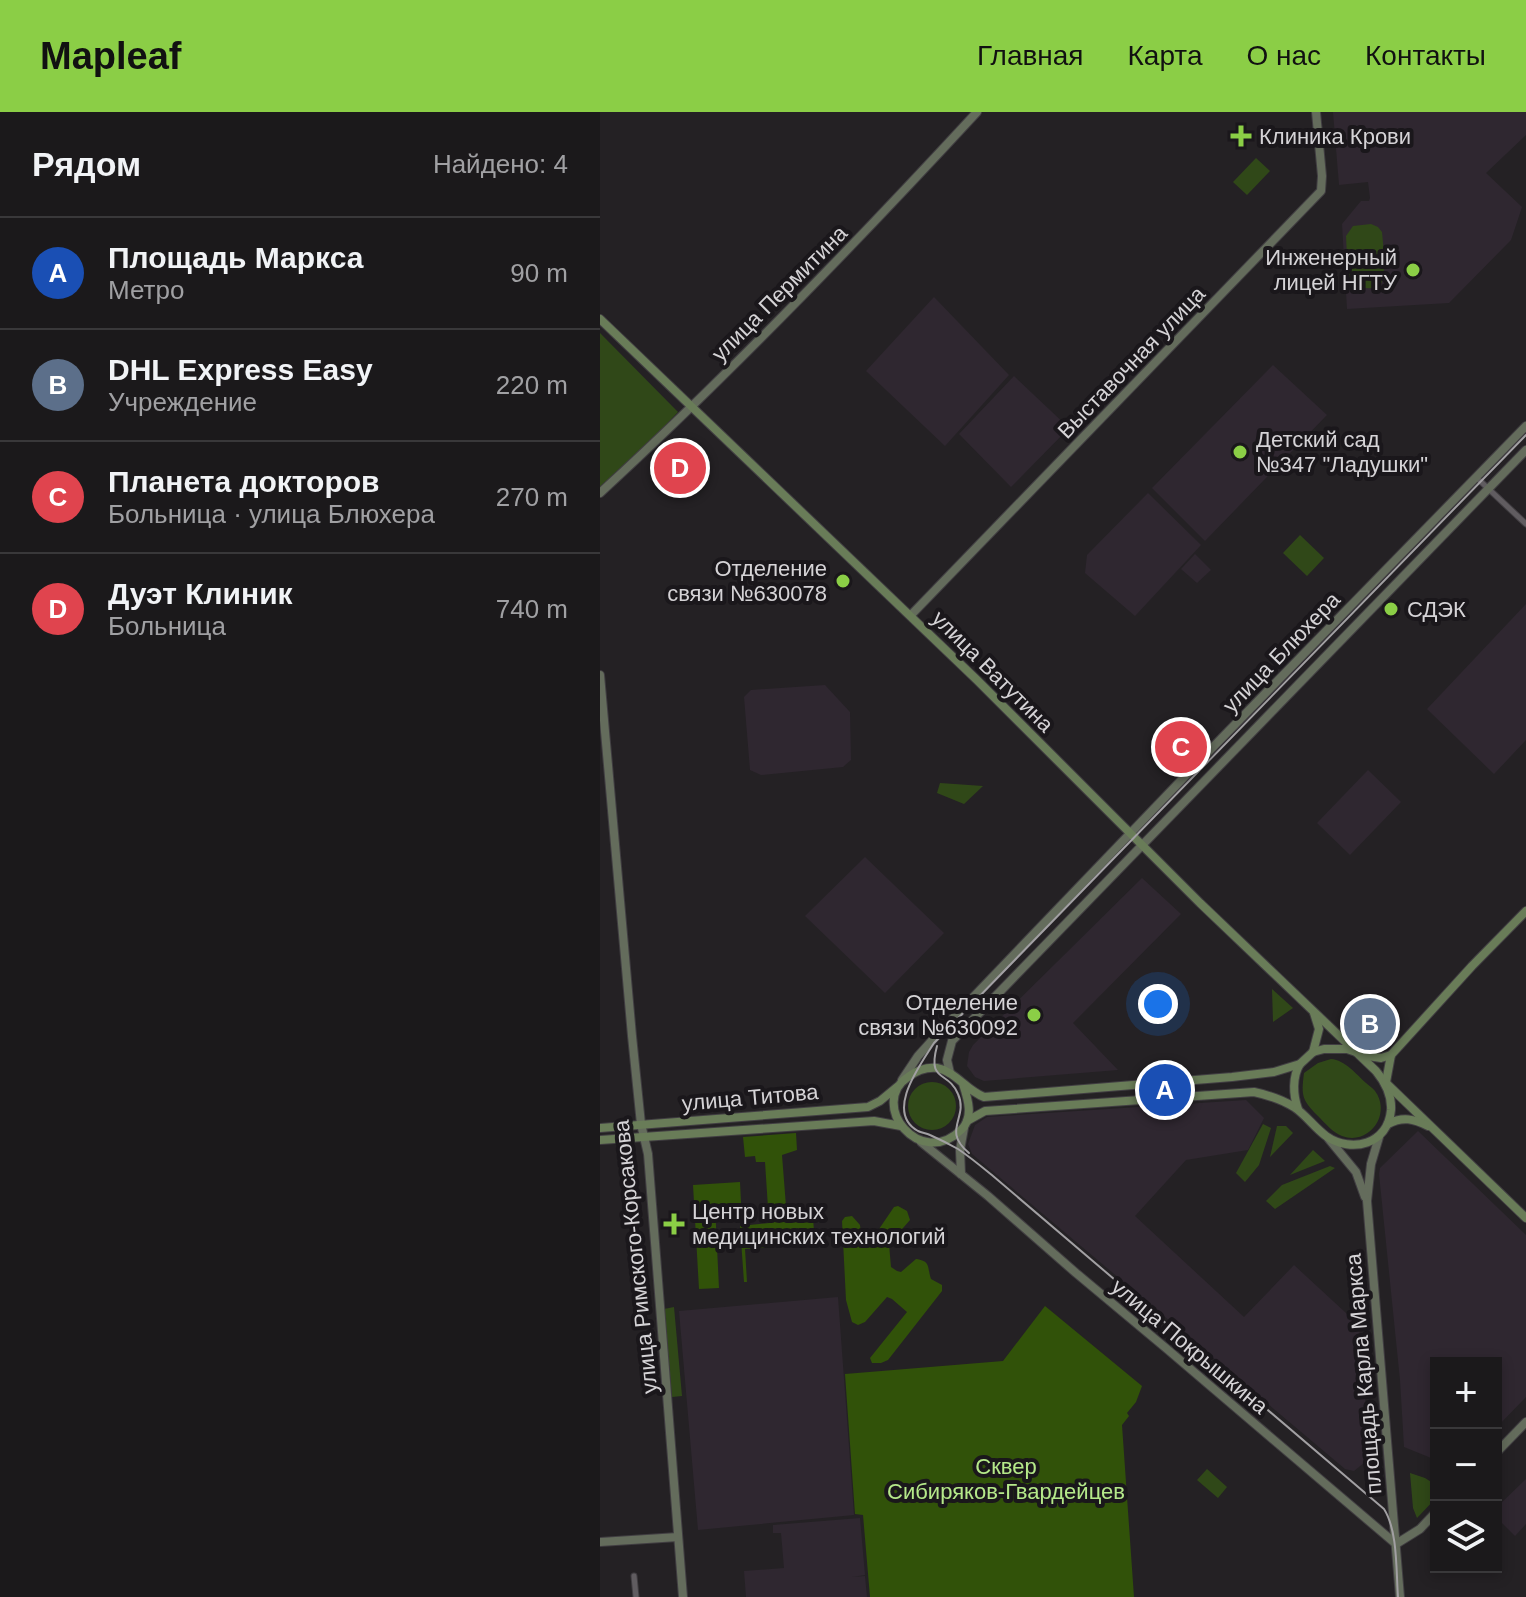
<!DOCTYPE html>
<html lang="ru">
<meta charset="utf-8">
<style>
:root{--surface:#1b191b;--page:#282628;--text:#f1f3f6;--muted:#a0a0a3;--line:#39383a;--accent:#8bce46}
body{margin:0;font-family:Helvetica,sans-serif;background:var(--page);color:var(--text)}
.controls{position:absolute;right:24px;bottom:24px;display:grid;overflow:hidden;border-radius:0px;box-shadow:0 4px 12px #0003}
.controls button{width:72px;height:72px;display:grid;place-items:center;padding:0;border:0;border-bottom:2px solid var(--line);background:var(--surface);color:var(--text);font:40px sans-serif}
.you{position:absolute;left:558px;top:892px;width:28px;height:28px;margin:-20px;border:6px solid #fff;border-radius:50%;background:#1a73e8;box-shadow:0 0 0 12px #1a73e833}
.badge{display:grid;place-items:center;width:52px;height:52px;border-radius:50%;background:var(--accent);color:#fff;font-size:26px;font-weight:700}
.pin{position:absolute;translate:-50% -50%;border:4px solid #fff;box-shadow:0 2px 8px #0006}
.list{margin:0;padding:0;list-style:none}
h2{display:flex;justify-content:space-between;align-items:center;height:104px;margin:0;padding:0 32px;font-size:34px}
h2 small{font-size:26px;font-weight:400;color:var(--muted)}
.list li{display:grid;grid-template-columns:52px 1fr auto;gap:24px;align-items:center;box-sizing:border-box;height:112px;padding:0 32px;border-top:2px solid var(--line)}
.list b{display:block;font-size:30px;white-space:nowrap}
.list p{margin:0;font-size:26px;white-space:nowrap;color:var(--muted)}
.list em{font-size:26px;font-style:normal;color:var(--muted)}
.icon{flex:none;width:44px;height:44px;fill:none;stroke:currentColor;stroke-width:2;stroke-linecap:round;stroke-linejoin:round}
.map{position:relative;flex:none;width:926px;height:1485px;overflow:hidden}
header{display:flex;align-items:center;gap:48px;box-sizing:border-box;height:112px;padding:0 40px;background:var(--accent);color:#111}
header strong{font-size:38px}
nav{display:flex;gap:44px;margin-inline-start:auto;font-size:28px}
main{display:flex}
aside{flex:1;background:var(--surface)}
.map>svg:first-child{display:block}
.built{fill:#2f2730}
.green{fill:#304818}
.forest{fill:#315209}
.lines{fill:none;stroke-linecap:round;stroke-linejoin:round}
.street-casing{stroke:#413e42;stroke-width:7}
.secondary-casing{stroke:#413e42;stroke-width:10}
.primary-casing{stroke:#413e42;stroke-width:10}
.street{stroke:#605c60;stroke-width:5}
.secondary{stroke:#646c5c;stroke-width:8}
.primary{stroke:#697c58;stroke-width:8}
.tram{stroke:#a2a0a3;stroke-width:2}
.poi-dot{fill:#8bce46;stroke:#1a171b;stroke-width:3}
.labels{text-anchor:middle;stroke-width:8;stroke-linejoin:round;paint-order:stroke}
.poi-label{font-size:22px;fill:#d5d3d6;stroke:#1a171b;text-anchor:start}
.street-label{font-size:22px;fill:#d5d3d6;stroke:#1a171b}
.park-label{font-size:22px;fill:#b5e98a;stroke:#1a171b}
</style>
<header>
<strong>Mapleaf</strong>
<nav><a>Главная</a><a>Карта</a><a>О нас</a><a>Контакты</a></nav>
</header>
<main>
<aside>
<h2>Рядом<small>Найдено: 4</small></h2>
<ul class="list">
<li><span class="badge" style="background:#1a4fb4">A</span><div><b>Площадь Маркса</b><p>Метро</p></div><em>90 m</em></li>
<li><span class="badge" style="background:#5c6f8a">B</span><div><b>DHL Express Easy</b><p>Учреждение</p></div><em>220 m</em></li>
<li><span class="badge" style="background:#e0444e">C</span><div><b>Планета докторов</b><p>Больница · улица Блюхера</p></div><em>270 m</em></li>
<li><span class="badge" style="background:#e0444e">D</span><div><b>Дуэт Клиник</b><p>Больница</p></div><em>740 m</em></li>
</ul>
</aside>
<div class="map">
<svg width="926" height="1485" viewBox="0 0 926 1485">
<rect width="100%" height="100%" fill="#242124"/>
<g class="built">
<polygon points="733,0 926,0 926,23 886,61 922,95 911,128 849,191 747,197 742,112 761,89 769,89 770,86 768,70 739,73"/>
<polygon points="334,185 409,263 345,334 266,259"/>
<polygon points="673,253 727,303 605,429 552,376"/>
<polygon points="414,264 469,316 411,375 359,322"/>
<polygon points="548,381 601,433 535,504 485,461 487,443"/>
<polygon points="595,442 611,458 597,471 581,457"/>
<polygon points="926,492 926,628 894,662 827,597"/>
<polygon points="225,573 250,600 251,648 243,655 161,663 150,658 144,585 151,578"/>
<polygon points="768,658 801,690 750,743 717,711"/>
<polygon points="265,745 344,821 285,881 205,804"/>
<polygon points="542,766 581,802 473,911 518,958 384,969 375,965 367,954 369,940 373,933"/>
<polygon points="646,988 664,1006 648,1038 586,1048 535,1104 644,1205 694,1153 759,1213 770,1346 754,1359 745,1357 372,1042 368,1032 375,1013 387,1005"/>
<polygon points="818,1019 926,1123 926,1285 896,1316 896,1251 836,1251 836,1348 804,1335 800,1268 779,1062 780,1056"/>
<polygon points="238,1185 254,1403 98,1418 79,1199"/>
<polygon points="926,1367 926,1412 915,1424 896,1405 896,1396"/>
<polygon points="260,1406 265,1463 252,1465 265,1464 267,1485 146,1485 144,1459 184,1456 181,1421 173,1421 173,1413"/>
</g>
<g class="green">
<polygon points="656,46 670,59 647,83 633,70"/>
<path d="M771,112L778,115L782,120C783,130 787,166 780,173C774,178 761,176 754,174L748,165L746,124L753,114Z"/>
<polygon points="0,221 78,300 6,377 0,377"/>
<polygon points="700,423 724,446 707,464 683,441"/>
<polygon points="340,671 383,674 364,692 337,681"/>
<polygon points="672,877 693,896 673,910"/>
<path d="M731,947C745,948 756,962 766,971C769,974 773,976 775,979C792,1002 769,1034 742,1024C733,1021 725,1011 718,1004C702,988 701,984 704,961L718,951Z"/>
<circle cx="332" cy="994" r="24"/>
<polygon points="663,1012 671,1016 659,1053 645,1070 636,1061"/>
<polygon points="677,1014 686,1014 693,1021 670,1045"/>
<polygon points="713,1038 725,1049 690,1063"/>
<polygon points="730,1054 735,1056 675,1097 666,1089 682,1073"/>
<polygon points="74,1195 82,1284 72,1285 64,1197"/>
<polygon points="607,1357 627,1375 618,1386 597,1368"/>
<polygon points="810,1361 825,1366 836,1373 836,1386 817,1406 813,1396"/>
</g>
<g class="forest">
<polygon points="196,1021 197,1038 182,1043 187,1107 213,1106 215,1132 145,1137 147,1170 144,1170 140,1114 169,1111 165,1050 156,1050 155,1044 145,1045 143,1025"/>
<polygon points="140,1070 141,1091 115,1093 119,1176 99,1177 93,1073"/>
<path d="M298,1094L307,1099L310,1108L289,1132L291,1155L297,1159L301,1160L316,1147C331,1149 327,1155 331,1167L342,1173V1179L288,1248L281,1251H272L270,1246L307,1200L292,1187L287,1185L265,1210L258,1213L252,1210L246,1188L242,1109L245,1105L252,1104L260,1113L261,1121L270,1126L277,1120L294,1095Z"/>
<polygon points="445,1194 542,1274 536,1290 527,1301 529,1304 522,1313 534,1485 270,1485 263,1403 255,1402 245,1262 403,1249"/>
</g>
<g class="lines">
<defs>
<g id="street">
<polyline points="877,366 926,412"/>
<polyline points="34,1464 36,1485"/>
</g>
<g id="secondary">
<path d="M0,381C132,260 256,131 377,0"/>
<polyline points="311,503 721,79 722,64 716,0"/>
<polyline points="0,563 32,924 41,1012 48,1042 83,1485"/>
<polyline points="350,961 347,948 352,929 926,338"/>
<polyline points="302,968 318,944 337,923 615,633 926,314"/>
<polyline points="779,1025 771,1052 767,1089 800,1485"/>
<polyline points="728,1026 756,1060 765,1085"/>
<polyline points="321,1030 388,1084 476,1161 567,1237 796,1432"/>
<polyline points="361,1062 360,1038 364,1016"/>
<polyline points="896,1341 926,1310"/>
<polyline points="0,1430 78,1425"/>
<polyline points="796,1432 820,1417 836,1400"/>
</g>
<g id="primary">
<path d="M0,207L377,568L600,791L776,959C785,970 792,982 791,998C788,1032 752,1042 726,1024C714,1015 706,1003 694,995C681,987 668,983 654,980L385,999L367,1009"/>
<polyline points="713,940 719,917 714,901"/>
<polyline points="786,970 791,943 872,854 926,799"/>
<polyline points="786,971 926,1106"/>
<path d="M363,972C368,987 374,1006 361,1018C320,1058 268,992 308,965C316,959 326,955 337,956C355,959 366,978 384,985L632,965L674,960L700,952L713,940L724,937H747L768,944L781,946L791,943"/>
<path d="M698,997C693,983 692,965 700,952"/>
<path d="M788,1012C803,1004 814,1007 828,1014"/>
<polyline points="0,1016 268,995 280,989 297,975"/>
<polyline points="0,1028 274,1009 301,1014"/>
</g>
</defs>
<use href="#street" class="street-casing"/>
<use href="#secondary" class="secondary-casing"/>
<use href="#primary" class="primary-casing"/>
<use href="#street" class="street"/>
<use href="#secondary" class="secondary"/>
<use href="#primary" class="primary"/>
<g class="tram">
<path d="M337,934C327,971 348,958 358,982C369,1006 341,1018 369,1041"/>
<path d="M798,1485C796,1459 798,1419 784,1397L393,1064C382,1055 370,1045 358,1037C349,1032 339,1027 330,1023C326,1021 322,1021 318,1019C284,1000 321,952 334,931L926,323"/>
</g>
</g>
<g class="poi-dot">
<path d="M637 12h8v8h8v8h-8v8h-8v-8h-8v-8h8z"/>
<circle cx="813" cy="158" r="8"/>
<circle cx="640" cy="340" r="8"/>
<circle cx="243" cy="469" r="8"/>
<circle cx="791" cy="497" r="8"/>
<circle cx="434" cy="903" r="8"/>
<path d="M70 1100h8v8h8v8h-8v8h-8v-8h-8v-8h8z"/>
</g>
<g class="labels">
<g class="poi-label">
<text x="659" y="32">Клиника Крови</text>
<text x="797" y="153" text-anchor="end">Инженерный<tspan x="797" dy="25">лицей НГТУ</tspan></text>
<text x="656" y="335">Детский сад<tspan x="656" dy="25">№347 "Ладушки"</tspan></text>
<text x="227" y="464" text-anchor="end">Отделение<tspan x="227" dy="25">связи №630078</tspan></text>
<text x="807" y="505">СДЭК</text>
<text x="418" y="898" text-anchor="end">Отделение<tspan x="418" dy="25">связи №630092</tspan></text>
<text x="92" y="1107">Центр новых<tspan x="92" dy="25">медицинских технологий</tspan></text>
</g>
<g class="street-label">
<text transform="translate(179 181) rotate(-45)" y="8">улица Пермитина</text>
<text transform="translate(531 250) rotate(-46)" y="8">Выставочная улица</text>
<text transform="translate(681 540) rotate(-46)" y="8">улица Блюхера</text>
<text transform="translate(393 559) rotate(45)" y="8">улица Ватутина</text>
<text transform="translate(150 985) rotate(-5)" y="8">улица Титова</text>
<text transform="translate(35 1145) rotate(-96)" y="8">улица Римского-Корсакова</text>
<text transform="translate(590 1234) rotate(40)" y="8">улица Покрышкина</text>
<text transform="translate(763 1262) rotate(-95)" y="8">площадь Карла Маркса</text>
</g>
<g class="park-label">
<text x="406" y="1362">Сквер<tspan x="406" dy="25">Сибиряков-Гвардейцев</tspan></text>
</g>
</g>
</svg>
<div class="controls">
<button>+</button>
<button>−</button>
<button><svg class="icon" aria-label="layers" viewBox="0 0 24 24"><path d="M12 4l9 5-9 5-9-5zM3 14l9 5 9-5"/></svg></button>
</div>
<div class="you"></div>
<div class="pin badge" style="left:565px;top:978px;background:#1a4fb4">A</div>
<div class="pin badge" style="left:770px;top:912px;background:#5c6f8a">B</div>
<div class="pin badge" style="left:581px;top:635px;background:#e0444e">C</div>
<div class="pin badge" style="left:80px;top:356px;background:#e0444e">D</div>
</div>
</main>
